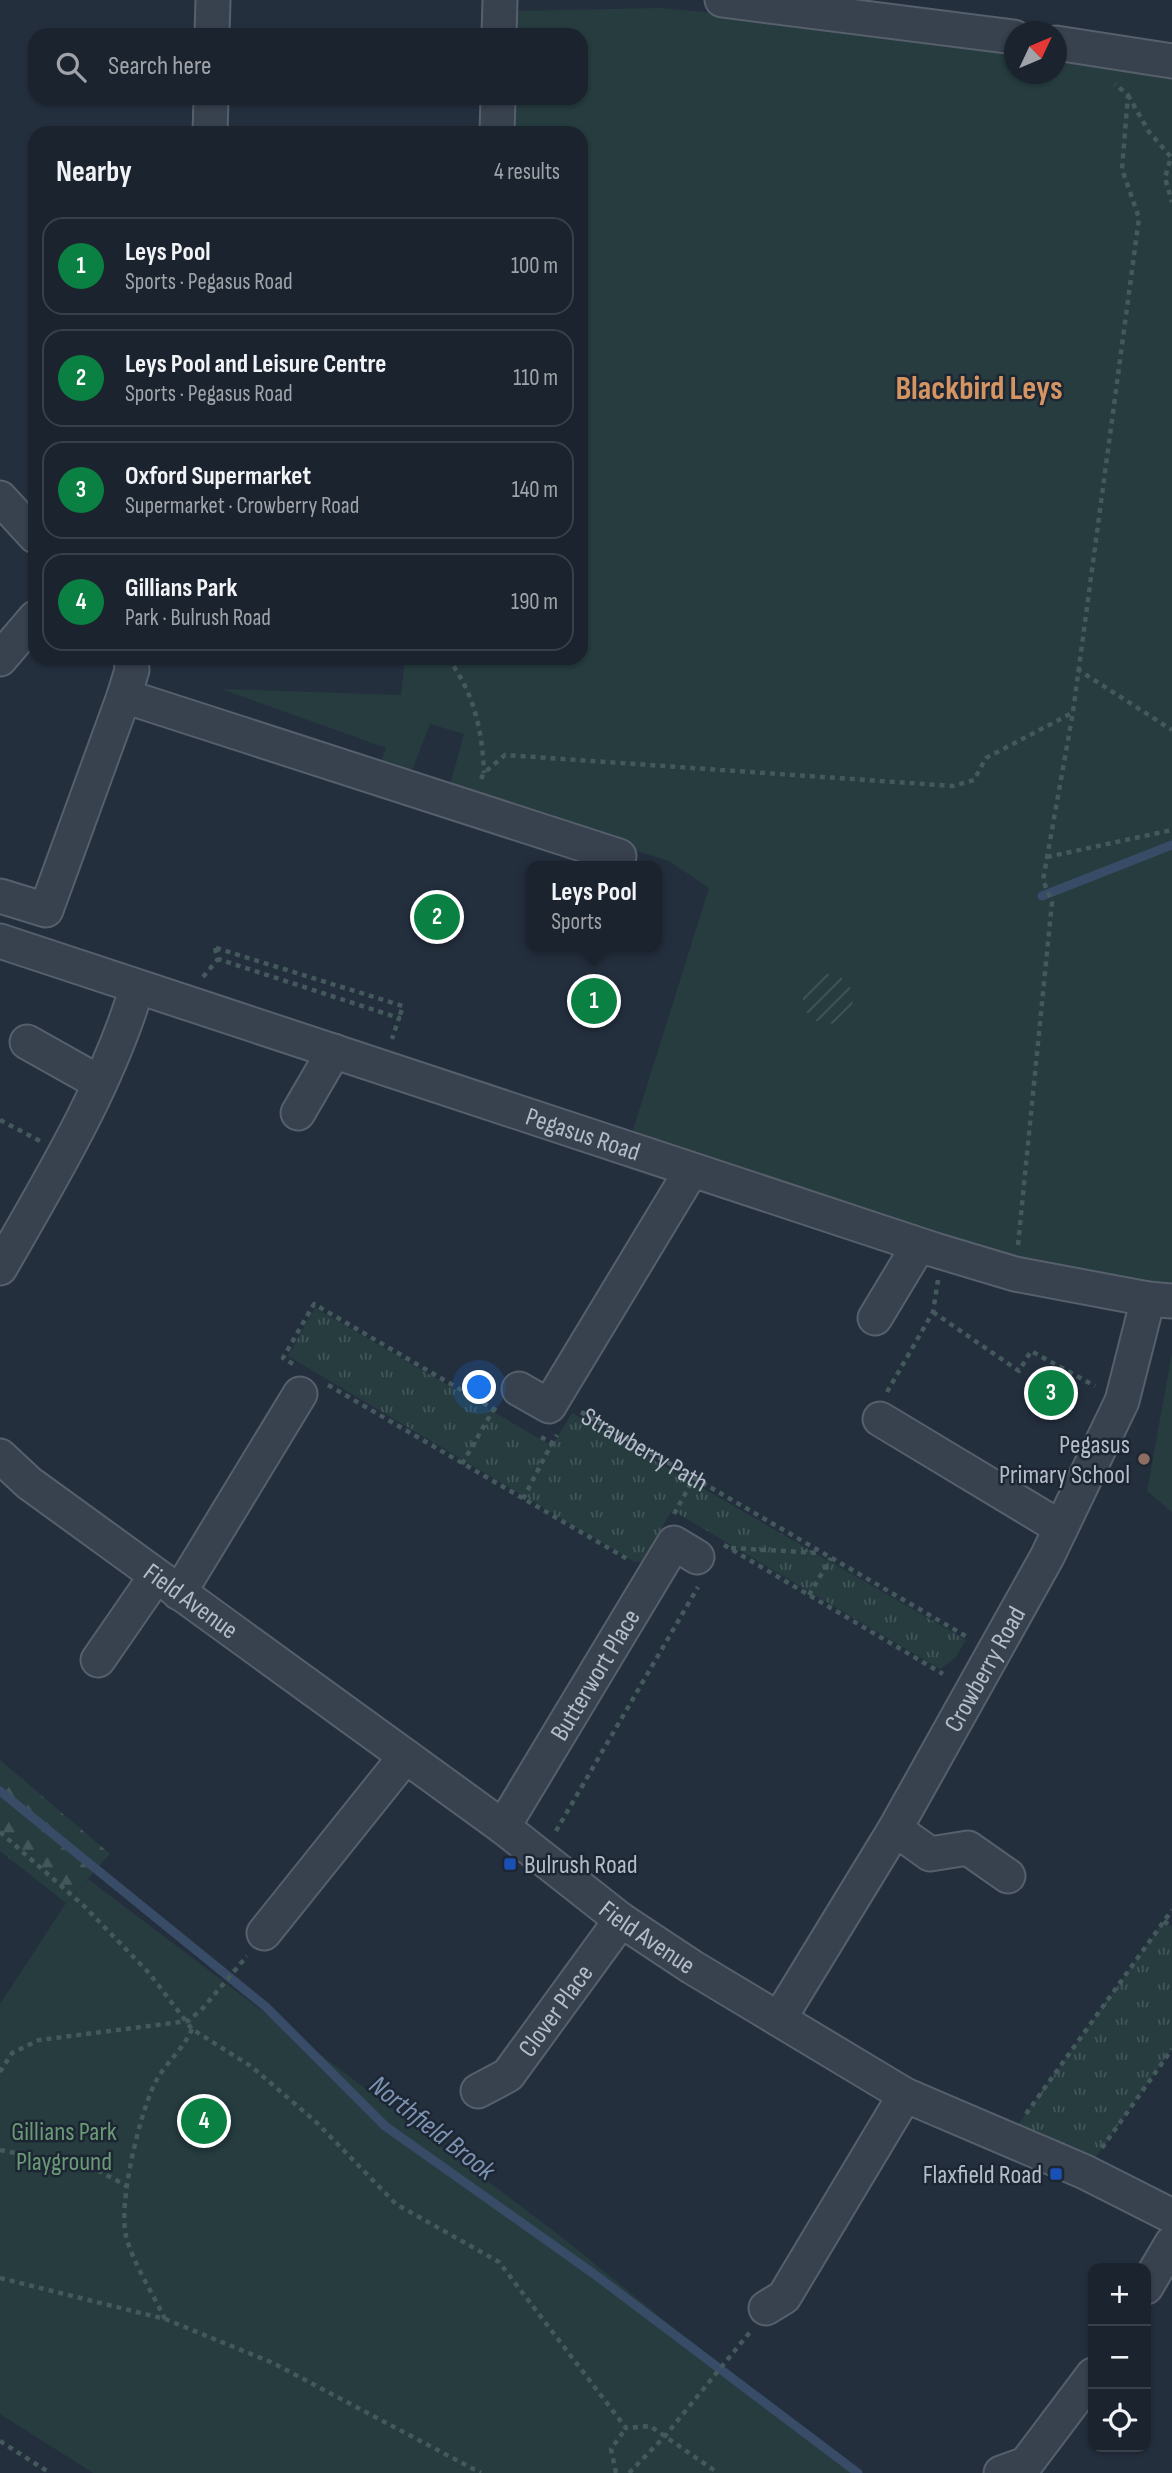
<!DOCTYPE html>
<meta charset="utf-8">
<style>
:root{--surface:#1b232e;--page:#282f3a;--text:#f1f3f6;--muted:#a0a4aa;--line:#39404a;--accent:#0b8043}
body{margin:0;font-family:"Sofia Sans Condensed",sans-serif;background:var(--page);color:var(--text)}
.controls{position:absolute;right:21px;bottom:21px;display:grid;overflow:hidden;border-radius:14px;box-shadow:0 2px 5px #0004}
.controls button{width:63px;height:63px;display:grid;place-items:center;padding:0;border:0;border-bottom:2px solid var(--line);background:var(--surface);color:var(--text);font:35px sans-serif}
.compass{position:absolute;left:1004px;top:21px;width:63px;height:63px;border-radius:50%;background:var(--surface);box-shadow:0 2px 5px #0004;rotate:46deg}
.you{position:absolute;left:480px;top:1388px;width:24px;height:24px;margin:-18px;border:5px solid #fff;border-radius:50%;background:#1a73e8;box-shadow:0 0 0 10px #1a73e833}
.badge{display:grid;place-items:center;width:46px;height:46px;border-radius:50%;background:var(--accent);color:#fff;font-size:23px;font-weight:700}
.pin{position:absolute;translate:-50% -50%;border:4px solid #fff;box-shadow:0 2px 7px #0006}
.popup{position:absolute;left:526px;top:861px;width:136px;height:91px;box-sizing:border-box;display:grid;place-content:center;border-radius:14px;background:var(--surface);filter:drop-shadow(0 2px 5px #0005);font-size:23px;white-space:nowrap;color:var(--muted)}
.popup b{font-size:26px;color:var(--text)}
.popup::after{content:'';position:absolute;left:50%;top:100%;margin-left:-14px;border:14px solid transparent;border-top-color:var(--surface)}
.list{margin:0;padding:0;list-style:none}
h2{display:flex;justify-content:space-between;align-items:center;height:91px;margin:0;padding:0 28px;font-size:30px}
h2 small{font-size:23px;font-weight:400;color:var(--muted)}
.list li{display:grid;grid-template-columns:46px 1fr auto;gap:21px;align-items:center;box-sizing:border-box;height:98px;margin:0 14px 14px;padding:0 14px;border:2px solid var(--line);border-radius:21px}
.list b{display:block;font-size:26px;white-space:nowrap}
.list p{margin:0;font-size:23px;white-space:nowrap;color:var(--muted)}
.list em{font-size:23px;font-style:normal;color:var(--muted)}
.icon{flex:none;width:38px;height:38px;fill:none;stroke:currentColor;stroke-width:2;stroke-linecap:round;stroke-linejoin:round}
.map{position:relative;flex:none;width:1172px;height:2473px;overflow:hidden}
.search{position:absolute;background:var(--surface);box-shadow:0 2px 5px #0004;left:28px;top:28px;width:560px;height:77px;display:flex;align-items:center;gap:18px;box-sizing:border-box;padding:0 24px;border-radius:21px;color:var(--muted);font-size:26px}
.panel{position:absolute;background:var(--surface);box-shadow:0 2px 5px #0004;left:28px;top:126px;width:560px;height:539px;border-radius:21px}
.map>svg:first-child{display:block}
.grass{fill:url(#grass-tufts)}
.forest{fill:url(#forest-firs)}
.park{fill:#263c3f}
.garden{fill:url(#garden-furrows)}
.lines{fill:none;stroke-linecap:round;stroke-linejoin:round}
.stream{stroke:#394c67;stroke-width:9}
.minor-casing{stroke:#565f6c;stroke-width:37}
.path{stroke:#44595c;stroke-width:4.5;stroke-dasharray:5 5;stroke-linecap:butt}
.minor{stroke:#38414e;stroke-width:33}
.education-dot{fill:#8d6e63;stroke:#1d2633;stroke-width:2.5}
.transit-dot{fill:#1a4fb4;stroke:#1d2633;stroke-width:2.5}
.labels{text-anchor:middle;stroke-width:5;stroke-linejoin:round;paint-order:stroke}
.street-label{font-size:26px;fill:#b4bcc9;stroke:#1d2633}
.poi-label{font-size:26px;fill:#b4bcc9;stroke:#1d2633;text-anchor:end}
.park-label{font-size:26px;fill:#6b9a76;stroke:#1d2633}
.water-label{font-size:28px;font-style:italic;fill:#7c92b1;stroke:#1d2633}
.district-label{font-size:33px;font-weight:bold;fill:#d59563;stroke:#1d2633}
</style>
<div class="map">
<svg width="1172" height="2473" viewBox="0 0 1172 2473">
<defs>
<pattern id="grass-tufts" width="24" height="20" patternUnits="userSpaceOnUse" patternTransform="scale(1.75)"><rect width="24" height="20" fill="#263c3f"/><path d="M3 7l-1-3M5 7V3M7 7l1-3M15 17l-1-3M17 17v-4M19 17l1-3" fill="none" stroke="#435659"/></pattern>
<pattern id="forest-firs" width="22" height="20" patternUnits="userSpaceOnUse" patternTransform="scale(1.75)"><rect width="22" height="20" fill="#263c3f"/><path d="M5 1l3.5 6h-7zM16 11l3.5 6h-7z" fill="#435659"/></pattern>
<pattern id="garden-furrows" width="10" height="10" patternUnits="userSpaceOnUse" patternTransform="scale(1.75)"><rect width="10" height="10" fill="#263c3f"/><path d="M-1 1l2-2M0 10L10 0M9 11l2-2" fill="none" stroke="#435659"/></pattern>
</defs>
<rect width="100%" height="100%" fill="#242f3e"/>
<g class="grass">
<polygon points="315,1308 552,1446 572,1413 966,1640 955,1658 940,1669 672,1510 642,1561 635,1562 288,1356"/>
<polygon points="1164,1921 1172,1927 1172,2049 1085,2172 1007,2140"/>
</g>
<polygon class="forest" points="0,1760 110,1854 66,1903 0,1851"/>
<g class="park">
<polygon points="660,8 1014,40 1014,74 1056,74 1057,44 1172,61 1172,1301 691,1171 633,1130 709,888 669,861 458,795 450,785 464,734 430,724 413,768 404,775 379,768 386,748 221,689 401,695 405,658 581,658 581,133 509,133 511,98 581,98 581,35 515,35 517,11"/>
<polygon points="1172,1353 1172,1512 1147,1491"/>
<polygon points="88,1879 563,2238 852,2473 93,2473 0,2414 0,2004 66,1903"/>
</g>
<circle class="garden" cx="828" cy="999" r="25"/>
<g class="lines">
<g class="stream">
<polyline points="1042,896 1172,845"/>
<polyline points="0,1791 266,2007 385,2126 594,2274 858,2473"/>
</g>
<defs>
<g id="minor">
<polyline points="722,0 1014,37"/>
<polyline points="212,35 213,0"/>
<polyline points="499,35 500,0"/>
<polyline points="1056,43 1172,61"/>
<polyline points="210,133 211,98"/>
<polyline points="497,133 498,98"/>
<polyline points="0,498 35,536"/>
<polyline points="0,659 35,618"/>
<polyline points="124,696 619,856"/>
<polyline points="0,896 46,910 124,696 132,670 131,658"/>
<path id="s2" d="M0,941L935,1250L1015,1274L1148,1299L1172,1301"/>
<polyline points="27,1042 100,1083"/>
<polyline points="298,1113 334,1051"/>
<path d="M0,1268C51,1179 108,1085 137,987"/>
<polyline points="875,1318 919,1245"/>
<polyline points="519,1389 549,1406 691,1171"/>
<polyline points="880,1419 1061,1528"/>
<path id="s3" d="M0,1456L29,1483L503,1827L621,1920L692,1967L905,2095L1085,2172L1172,2216"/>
<polyline points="179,1593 300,1394"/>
<polyline points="98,1660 156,1576"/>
<path id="s4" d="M503,1827L674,1543L697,1557"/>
<polyline points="895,1829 930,1854 968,1848 1008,1876"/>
<polyline points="264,1933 405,1757"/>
<path id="s5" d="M779,2019L895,1829L1047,1557L1122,1401L1148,1299"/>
<path id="s6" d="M478,2091L508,2075L621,1920"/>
<polyline points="1146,2287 1172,2243"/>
<polyline points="766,2308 784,2297 905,2095"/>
<polyline points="1001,2473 1026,2464 1093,2375"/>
</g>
</defs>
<use href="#minor" class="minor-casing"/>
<g class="path">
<polyline points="1128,95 1149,132 1171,157 1165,178 1172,202"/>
<path d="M448,658C474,694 482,728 484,773"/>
<polyline points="1077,669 1172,730"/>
<polyline points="481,779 484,773 505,755 953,786 974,780 986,758 1072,713"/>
<polyline points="1047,857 1172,830"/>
<polyline points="215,948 218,959 399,1018 392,1039"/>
<polyline points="216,948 403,1006 399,1018"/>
<polyline points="203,977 218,959"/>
<polyline points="0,1120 40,1141"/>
<polyline points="1018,1245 1052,902 1043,880 1073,712 1139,218 1122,169 1128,95 1115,84"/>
<polyline points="933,1312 1019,1371 1031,1351 1095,1386"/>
<polyline points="293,1364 283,1358 314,1304 497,1411"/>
<polyline points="328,1385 629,1560"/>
<polyline points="887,1392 933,1312 938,1280"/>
<path id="s1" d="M581,1412L969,1638"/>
<polyline points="541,1437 552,1443 557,1435"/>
<polyline points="462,1464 495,1407"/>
<polyline points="523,1499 552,1443"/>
<polyline points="674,1514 694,1478"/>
<polyline points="724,1545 943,1674"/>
<polyline points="731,1548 820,1553"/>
<polyline points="809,1595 831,1558"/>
<polyline points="556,1831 698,1587"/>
<polyline points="0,1832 84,1906 149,1973 192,2029 252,2067 316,2122 396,2204 499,2262 626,2428 650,2426 718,2473"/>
<polyline points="1164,1921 1172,1927"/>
<polyline points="0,2072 12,2053 39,2040 188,2021 203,2008 247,1956"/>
<polyline points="1026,2114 1172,1910"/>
<polyline points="1102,2148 1172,2049"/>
<polyline points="0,2150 95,2169 127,2186"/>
<polyline points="0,2278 165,2319 273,2363 481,2473"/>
<path d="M165,2319C153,2294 132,2261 126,2236C118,2202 140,2113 155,2083C165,2063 183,2050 192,2029"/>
<polyline points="0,2441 50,2473"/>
<polyline points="616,2473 611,2449 626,2428"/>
<polyline points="629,2473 665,2436 750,2332"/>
</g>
<use href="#minor" class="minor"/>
</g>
<circle class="education-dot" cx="1144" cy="1459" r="7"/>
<g class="transit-dot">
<rect x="503" y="1857" width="14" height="14" rx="3.5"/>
<rect x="1049" y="2167" width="14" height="14" rx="3.5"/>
</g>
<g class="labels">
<g class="street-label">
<text dy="9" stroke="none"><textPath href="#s2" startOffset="614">Pegasus Road</textPath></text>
<text dy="9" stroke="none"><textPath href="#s1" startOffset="74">Strawberry Path</textPath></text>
<text dy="9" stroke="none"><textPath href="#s3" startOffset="240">Field Avenue</textPath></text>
<text dy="9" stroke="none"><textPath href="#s5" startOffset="406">Crowberry Road</textPath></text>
<text dy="9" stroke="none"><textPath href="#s4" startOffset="178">Butterwort Place</textPath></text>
<text dy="9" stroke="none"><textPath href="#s3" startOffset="807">Field Avenue</textPath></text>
<text dy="9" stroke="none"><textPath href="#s6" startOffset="114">Clover Place</textPath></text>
</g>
<g class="poi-label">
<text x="1130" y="1453">Pegasus<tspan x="1130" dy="30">Primary School</tspan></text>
<text x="524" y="1873" text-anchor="start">Bulrush Road</text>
<text x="1042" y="2183">Flaxfield Road</text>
</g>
<g class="park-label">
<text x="64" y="2140">Gillians Park<tspan x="64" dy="30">Playground</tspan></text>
</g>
<g class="water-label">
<text transform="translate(433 2127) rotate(38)" y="10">Northfield Brook</text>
</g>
<g class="district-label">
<text x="979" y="399">Blackbird Leys</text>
</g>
</g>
</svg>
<div class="controls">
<button>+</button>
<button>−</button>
<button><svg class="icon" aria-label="locate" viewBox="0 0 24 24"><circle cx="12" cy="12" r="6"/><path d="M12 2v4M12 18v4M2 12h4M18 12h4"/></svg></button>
</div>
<svg class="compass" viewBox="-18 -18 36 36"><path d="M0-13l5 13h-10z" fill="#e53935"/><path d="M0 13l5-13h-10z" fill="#a0a4aa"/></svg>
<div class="you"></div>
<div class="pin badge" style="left:594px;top:1001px">1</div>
<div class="popup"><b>Leys Pool</b>Sports</div>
<div class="pin badge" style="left:437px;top:917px">2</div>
<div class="pin badge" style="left:1051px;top:1393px">3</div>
<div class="pin badge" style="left:204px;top:2121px">4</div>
<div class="search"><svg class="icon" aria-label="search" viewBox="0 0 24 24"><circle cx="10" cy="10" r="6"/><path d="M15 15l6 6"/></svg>Search here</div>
<section class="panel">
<h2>Nearby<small>4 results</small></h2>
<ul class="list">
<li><span class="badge">1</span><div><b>Leys Pool</b><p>Sports · Pegasus Road</p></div><em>100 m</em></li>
<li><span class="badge">2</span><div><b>Leys Pool and Leisure Centre</b><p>Sports · Pegasus Road</p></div><em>110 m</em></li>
<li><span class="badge">3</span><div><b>Oxford Supermarket</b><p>Supermarket · Crowberry Road</p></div><em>140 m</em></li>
<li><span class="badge">4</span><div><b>Gillians Park</b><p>Park · Bulrush Road</p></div><em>190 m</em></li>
</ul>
</section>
</div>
